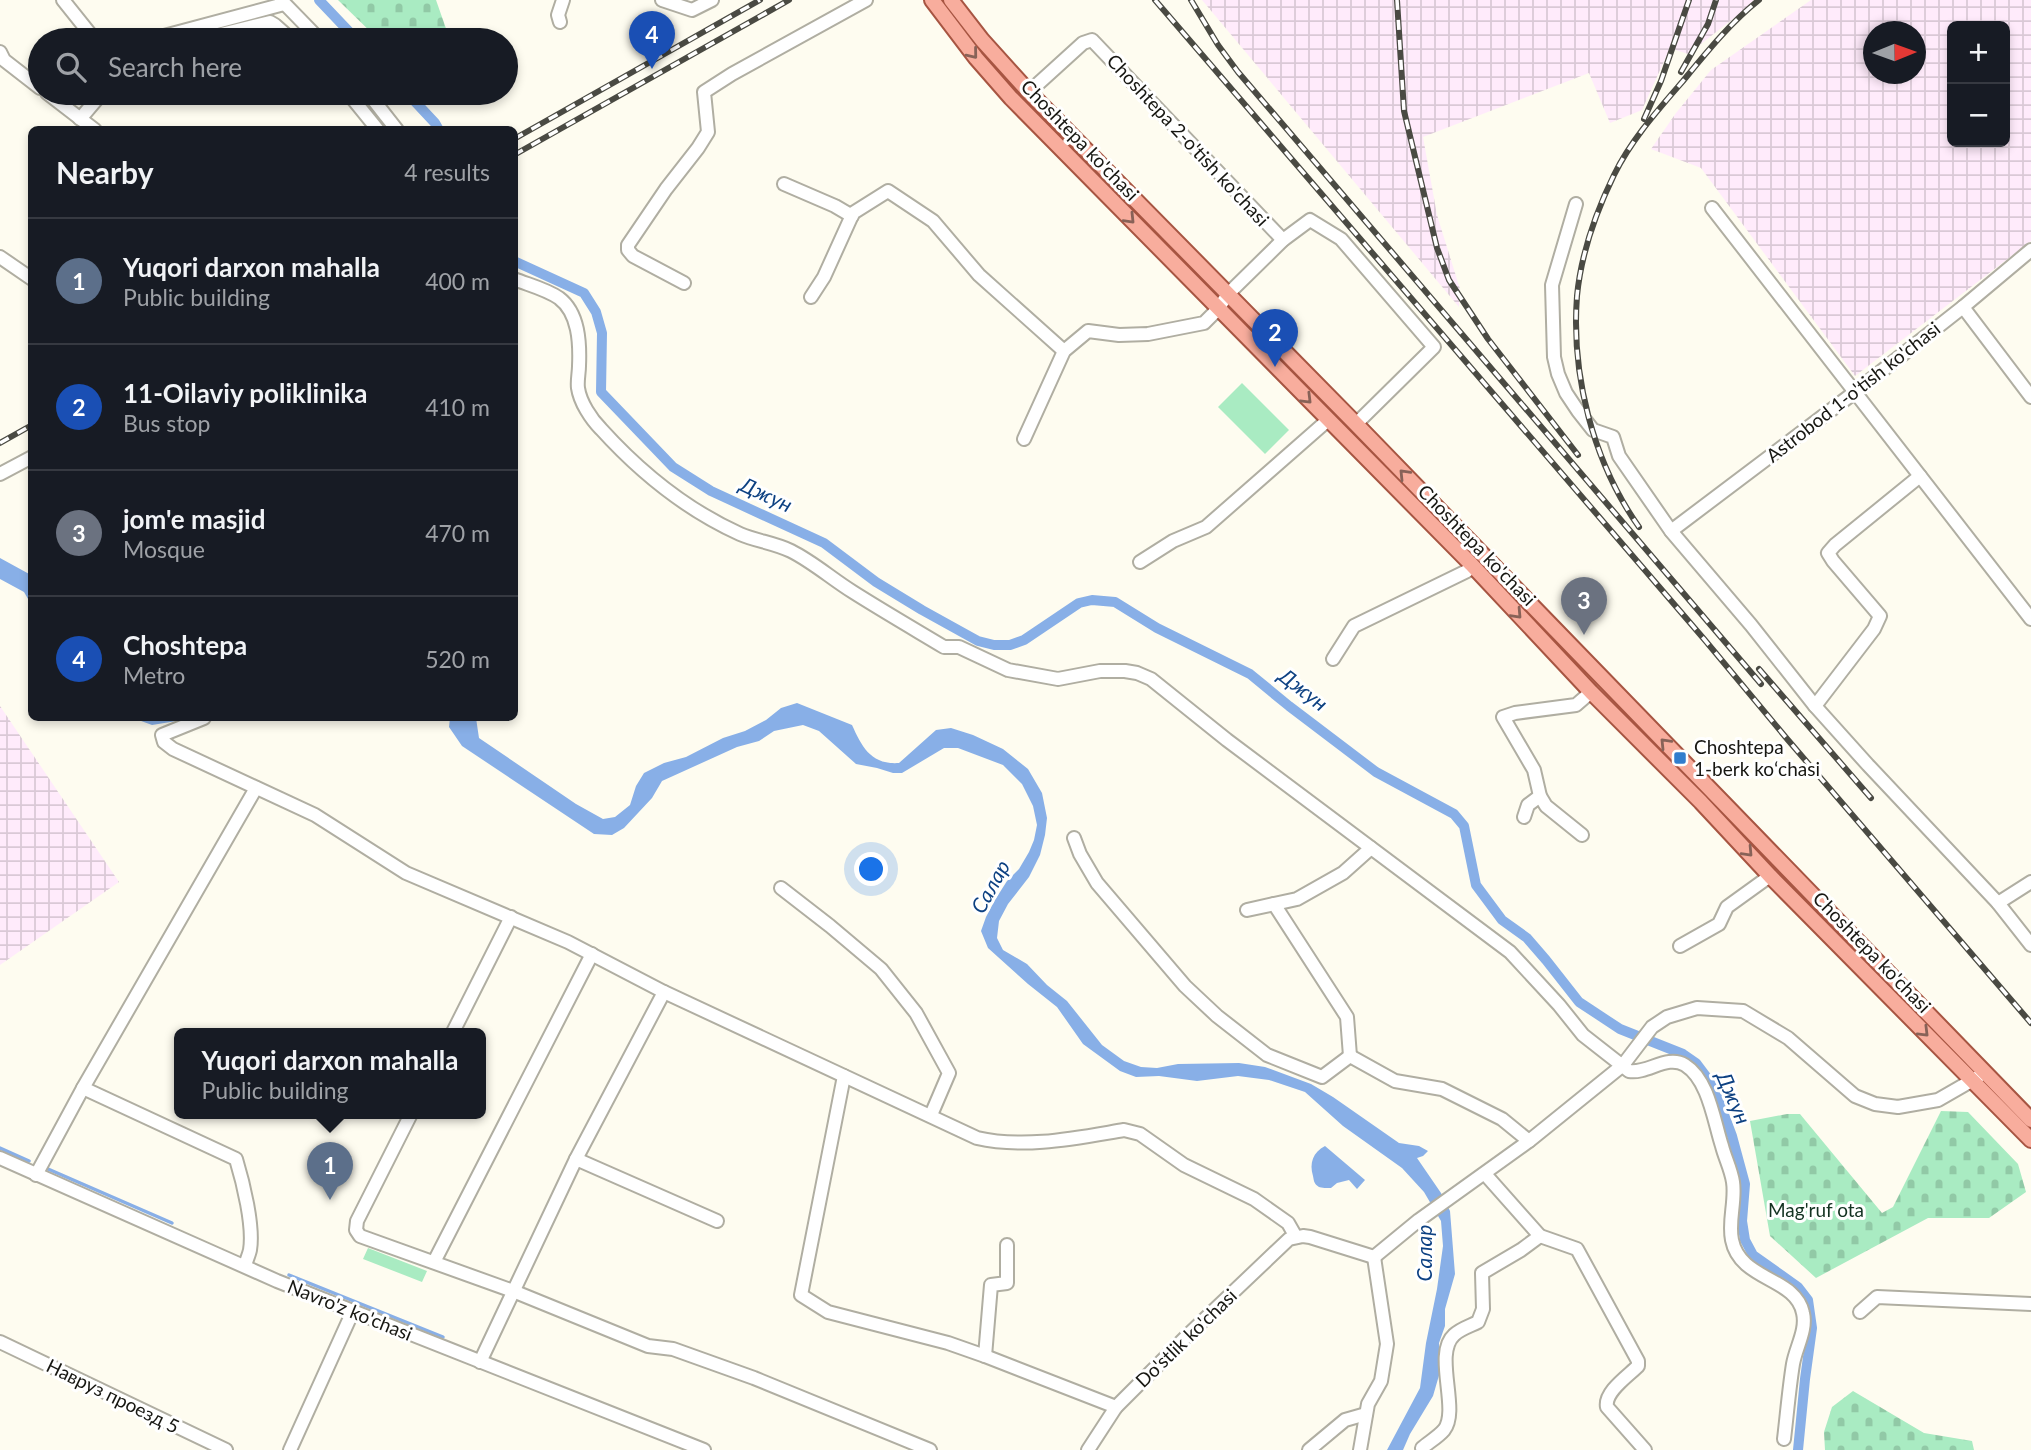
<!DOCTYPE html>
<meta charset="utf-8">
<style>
:root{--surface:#171b24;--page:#242831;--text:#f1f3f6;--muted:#9ea1a6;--line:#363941;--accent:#7c3aed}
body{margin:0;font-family:Lato,sans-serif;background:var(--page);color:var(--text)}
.controls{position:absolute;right:21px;top:21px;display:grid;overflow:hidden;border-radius:10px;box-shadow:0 4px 10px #0003}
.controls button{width:63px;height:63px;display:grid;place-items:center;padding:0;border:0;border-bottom:2px solid var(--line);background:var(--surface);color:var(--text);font:35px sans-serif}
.compass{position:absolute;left:1863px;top:21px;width:63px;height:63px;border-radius:50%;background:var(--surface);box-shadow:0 4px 10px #0003;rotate:89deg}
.you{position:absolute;left:872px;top:870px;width:24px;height:24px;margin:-18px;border:5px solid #fff;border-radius:50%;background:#1a73e8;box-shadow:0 0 0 10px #1a73e833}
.badge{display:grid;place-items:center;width:46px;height:46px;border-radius:50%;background:var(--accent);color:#fff;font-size:23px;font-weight:700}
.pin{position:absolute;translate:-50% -58px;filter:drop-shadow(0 2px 4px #0008)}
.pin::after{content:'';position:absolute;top:37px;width:24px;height:21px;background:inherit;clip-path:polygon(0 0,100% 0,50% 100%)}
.popup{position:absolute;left:174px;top:1028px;width:312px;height:91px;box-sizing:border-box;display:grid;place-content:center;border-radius:10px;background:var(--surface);filter:drop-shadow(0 2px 5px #0005);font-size:23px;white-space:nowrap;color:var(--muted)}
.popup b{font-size:26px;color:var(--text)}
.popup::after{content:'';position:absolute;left:50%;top:100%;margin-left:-14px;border:14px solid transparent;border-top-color:var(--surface)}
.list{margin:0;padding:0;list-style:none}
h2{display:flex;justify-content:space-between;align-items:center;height:91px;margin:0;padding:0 28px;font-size:30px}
h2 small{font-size:23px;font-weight:400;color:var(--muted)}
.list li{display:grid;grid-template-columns:46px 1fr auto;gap:21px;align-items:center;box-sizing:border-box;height:126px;padding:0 28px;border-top:2px solid var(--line)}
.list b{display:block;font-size:26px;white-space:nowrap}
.list p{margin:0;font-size:23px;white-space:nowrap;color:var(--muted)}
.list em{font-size:23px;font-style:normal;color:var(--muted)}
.icon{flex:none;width:38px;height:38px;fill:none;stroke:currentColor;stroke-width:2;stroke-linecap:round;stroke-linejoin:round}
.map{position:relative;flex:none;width:2031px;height:1450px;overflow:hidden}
.search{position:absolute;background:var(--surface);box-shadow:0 4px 10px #0003;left:28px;top:28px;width:490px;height:77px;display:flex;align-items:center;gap:18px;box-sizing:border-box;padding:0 24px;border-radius:38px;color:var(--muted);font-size:26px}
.panel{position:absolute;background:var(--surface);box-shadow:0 4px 10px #0003;left:28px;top:126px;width:490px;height:595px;border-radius:10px}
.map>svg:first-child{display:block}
.industrial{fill:url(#industrial-grid);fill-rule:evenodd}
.grass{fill:#a9ebc2}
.cemetery{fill:url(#cemetery-stones)}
.water{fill:#88afe7}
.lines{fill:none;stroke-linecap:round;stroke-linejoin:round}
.stream{stroke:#88afe7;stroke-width:3.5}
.canal{stroke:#88afe7;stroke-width:10}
.minor-casing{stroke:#b0aea2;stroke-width:16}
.major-casing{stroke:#a75542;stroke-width:18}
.minor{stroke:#fff;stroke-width:12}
.major{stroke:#f8ad9d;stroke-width:14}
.rail-casing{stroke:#4a4a43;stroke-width:6}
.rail{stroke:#fff;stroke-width:3.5;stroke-dasharray:10;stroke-linecap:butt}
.oneway{stroke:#886258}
.poi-dot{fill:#317dcd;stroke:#fff;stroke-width:2.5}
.labels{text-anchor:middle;stroke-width:6;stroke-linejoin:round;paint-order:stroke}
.street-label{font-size:19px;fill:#171712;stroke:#fff}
.poi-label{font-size:19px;fill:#171712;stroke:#fff;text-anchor:start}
.park-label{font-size:19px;fill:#133221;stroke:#fff}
.water-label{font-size:21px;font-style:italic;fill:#0d4182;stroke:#fff}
</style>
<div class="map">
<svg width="2031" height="1450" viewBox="0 0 2031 1450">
<defs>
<pattern id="industrial-grid" width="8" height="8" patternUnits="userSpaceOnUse" patternTransform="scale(1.75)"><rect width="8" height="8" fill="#ffebfb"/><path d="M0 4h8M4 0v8" fill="none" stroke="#dac9d6"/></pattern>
<pattern id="cemetery-stones" width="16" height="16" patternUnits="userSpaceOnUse" patternTransform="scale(1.75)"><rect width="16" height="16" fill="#a9ebc2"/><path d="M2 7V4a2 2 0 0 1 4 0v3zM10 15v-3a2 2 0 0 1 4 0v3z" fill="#91c9a6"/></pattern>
</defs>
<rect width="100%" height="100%" fill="#fefcf0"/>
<g class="industrial">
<polygon points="1202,0 1754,0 1738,15 1688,54 1670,48 1642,110 1610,123 1589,73 1423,137 1437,215 1460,289 1459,307"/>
<path d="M1811,0H2031V241L1855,376L1701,168L1651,149L1676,113L1711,70ZM2005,26V142H1952V26ZM1874,32H1916V74H1874Z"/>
<polygon points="0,706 119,882 0,965"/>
</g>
<g class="grass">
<polygon points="1242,383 1289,430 1265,454 1218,407"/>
<polygon points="368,1248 427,1271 422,1282 363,1259"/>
</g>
<g class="cemetery">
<polygon points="338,0 436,0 450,40 379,40"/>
<polygon points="1941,1111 1968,1112 2018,1164 2026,1192 1989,1218 1928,1218 1816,1278 1770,1236 1750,1121 1787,1114 1800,1114 1882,1213 1893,1207"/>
<polygon points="1853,1391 1924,1433 1972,1441 1974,1450 1825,1450 1824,1432 1832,1407"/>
</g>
<g class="water">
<polygon points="0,558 31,575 31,604 24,592 0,579"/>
<path d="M797,703L852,725C862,747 871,765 899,763L936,730L951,728L973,735L1003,749L1028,769L1042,793L1047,818L1045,835L1040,855L1029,877L1008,904L999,921L997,938L1003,950L1027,964L1047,985L1067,1001L1102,1045L1124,1061L1141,1067L1157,1068L1178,1064L1239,1063L1265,1067L1311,1084L1333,1097L1399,1143L1419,1146L1428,1151L1423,1156L1417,1158L1441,1193L1450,1211L1455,1274L1445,1309V1326L1439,1343L1440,1372L1433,1396L1410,1434L1403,1450H1387L1420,1388L1426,1343L1437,1289L1443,1246L1441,1221L1424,1192L1402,1168L1343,1126L1305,1092L1269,1080L1238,1076L1197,1081L1159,1076L1136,1077L1120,1071L1083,1044L1057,1007L1028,984L988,948L981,931L986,917L995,900L1007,881L1019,869L1029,852L1034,840L1037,825L1033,806L1022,784L1003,765L958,748H944L902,773H893L877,768L856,764L819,731L803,725L774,731L759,741L737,747L662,781L652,798L624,828L612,835L594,834L462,746L449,727L450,718H476L479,738L576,804L603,819L615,817L630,805L636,786L644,773L664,763L686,757L723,738L745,731L766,720L781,708Z"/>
<polygon points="133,718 195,718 152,725"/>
<path d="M1325,1146L1365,1180L1357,1189L1349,1180L1337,1183L1331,1188C1328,1188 1321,1188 1319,1187C1314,1184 1314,1181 1313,1176C1309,1163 1313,1152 1325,1146Z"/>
</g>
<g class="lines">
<g class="stream">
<polyline points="0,1148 29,1161"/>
<polyline points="48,1169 172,1223"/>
<polyline points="289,1275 443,1337"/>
</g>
<g class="canal">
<polyline points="319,0 357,40"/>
<polyline points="407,93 435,123 439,130"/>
<polyline points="514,261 584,293 596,312 602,333 601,392 673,467 711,491 824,543 876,582 922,610 978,641 994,645 1010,645 1024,640 1079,603 1092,600 1115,602 1157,628 1250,674 1289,706 1376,772 1454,814 1464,826 1476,885 1502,920 1527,938 1546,960 1579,1002 1620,1029 1683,1054 1696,1063 1708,1079 1717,1096 1732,1136 1745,1184 1742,1221 1745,1240 1753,1255 1798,1287 1808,1300 1812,1328 1805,1379 1798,1450"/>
</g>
<defs>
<g id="minor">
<polyline points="63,0 95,40"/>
<polyline points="281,0 320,40"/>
<polyline points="662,0 692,10 712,0"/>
<polyline points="560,22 558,15 563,0"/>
<polyline points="149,40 284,4"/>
<polyline points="197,40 270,22 275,25 292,40"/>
<polyline points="0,52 4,60 40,88"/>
<polyline points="1029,92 1083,43 1092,40 1283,240"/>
<polyline points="47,93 95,130"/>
<polyline points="348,93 378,130"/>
<polyline points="368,93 397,130"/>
<polyline points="80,119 102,93"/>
<polyline points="784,184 835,206 852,216"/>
<polyline points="1576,204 1552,285 1554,357 1558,374 1566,393 1578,411 1593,430 1613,437 1619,456 1671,531 1751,625 1815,706 1868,765 1998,903 2031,945"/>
<polyline points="1712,208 2031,619"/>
<polyline points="0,257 32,279"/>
<path d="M514,279C529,285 546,289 559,298C579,313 580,343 579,366C579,373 577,381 578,388C580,402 591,419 601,429C640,472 687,510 740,534C756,541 775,543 791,551C813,562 832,579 853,592C883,611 914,629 944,647H959L1008,670L1058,679L1100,671H1125L1137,673L1151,679L1227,740L1510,952L1559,1005L1583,1035L1629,1071C1648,1074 1667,1054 1685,1065C1709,1080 1714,1122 1722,1146C1725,1158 1731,1169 1733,1182C1736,1201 1728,1221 1732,1240C1740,1281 1796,1277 1803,1313C1807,1330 1796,1347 1793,1364C1789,1389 1787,1414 1784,1439"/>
<polyline points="684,283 633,256 628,250 628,245 666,189 698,148 708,132 704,92 732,74 866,0"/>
<polyline points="811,297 824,277 853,213 888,191 933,221 979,275 1064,351"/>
<polyline points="1963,307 2031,397"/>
<polyline points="1024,439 1064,351 1088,331 1119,335 1148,334 1204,323 1218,309 1228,294 1283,240 1310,220 1341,239 1434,347 1356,424"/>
<polyline points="0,474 32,457"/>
<polyline points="1671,531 1855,392 1963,307 2031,250"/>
<polyline points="1140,562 1173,541 1206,527 1328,420"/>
<polyline points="1333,659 1354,626 1467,571 1471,564"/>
<polyline points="1815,706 1874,629 1880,616 1833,561 1828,553 1835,545 1920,476"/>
<path d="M204,718L162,735L164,742L173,749L315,815L406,873L568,942L664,992L977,1138C1025,1149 1076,1138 1124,1130L1140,1134L1184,1165L1254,1199L1288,1223L1296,1237"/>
<polyline points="1524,817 1528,805 1540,796"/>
<polyline points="1582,835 1546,806 1540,796 1534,770 1503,717 1515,713 1576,705 1591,692"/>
<polyline points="1074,838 1080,854 1097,883 1185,986 1217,1016 1267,1055 1322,1077 1350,1056"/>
<polyline points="781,888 830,926 881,969 916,1013 949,1073 931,1115"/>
<polyline points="1998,903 2031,882"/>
<polyline points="1274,904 1347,1017 1350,1056"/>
<polyline points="1247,910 1297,899 1343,873 1371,848"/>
<polyline points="1680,946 1719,924 1727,907 1770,876"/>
<polyline points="452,1034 511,917"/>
<polyline points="1350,1056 1395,1081 1442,1089 1502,1119 1529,1141"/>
<polyline points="844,1076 801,1295 828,1312 948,1343 985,1356 1116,1407"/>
<path d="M83,1088L236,1159C243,1182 254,1226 250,1250C249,1255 246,1261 245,1266"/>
<polyline points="411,1114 357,1221 356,1230 360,1236 513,1291 648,1346 673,1349 754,1378 930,1450"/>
<polyline points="0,1158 277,1281 704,1450"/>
<polyline points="576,1159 717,1221"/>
<path d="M1485,1174L1540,1236L1577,1249L1638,1361V1366C1628,1376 1604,1392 1607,1407L1645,1450"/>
<polyline points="36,1175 83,1088 256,788"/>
<polyline points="1374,1257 1419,1220 1529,1141 1623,1065 1652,1027 1667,1017 1697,1008 1743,1011 1788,1038 1855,1096 1875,1104 1898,1107 1938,1100 1978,1077"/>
<polyline points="434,1262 592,954"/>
<polyline points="1860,1312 1877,1297 2031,1304"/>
<polyline points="0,1342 226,1450"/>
<polyline points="985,1356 991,1285 1007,1283 1007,1245"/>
<polyline points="480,1362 576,1159 664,992"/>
<path d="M1422,1448C1429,1442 1438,1437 1444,1430C1460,1410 1433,1354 1454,1335C1460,1329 1470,1326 1478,1322L1483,1309L1482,1273L1521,1250L1540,1236"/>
<polyline points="290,1450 353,1311"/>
<polyline points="1088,1450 1116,1407 1189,1334 1289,1239 1303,1236 1310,1237 1374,1257"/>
<polyline points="1309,1450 1345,1420 1366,1414"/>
<polyline points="1360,1450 1368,1404 1381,1381 1387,1344 1374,1257"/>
</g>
<g id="major">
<polyline points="932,0 976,58 1011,98 1471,564 1591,692 1701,802 1770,876 2031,1140"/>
<polyline points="951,0 982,40 1029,92 1356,424 2031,1120"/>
</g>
</defs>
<use href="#minor" class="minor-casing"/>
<use href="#major" class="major-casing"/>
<use href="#minor" class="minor"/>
<use href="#major" class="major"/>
<defs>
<g id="rail">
<polyline points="1155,0 1704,639 1788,740 2031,1023"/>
<polyline points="1191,0 1218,45 1238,72 1761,684"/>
<polyline points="1397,0 1404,111 1437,248 1449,280 1488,339 1578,455"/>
<polyline points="1681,72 1708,24 1716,0"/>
<polyline points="1644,119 1661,81 1689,0"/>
<polyline points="514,139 760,0"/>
<polyline points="514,155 789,0"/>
<polyline points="0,443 32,425"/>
<path d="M1639,527C1593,462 1571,375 1577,296C1581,254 1596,212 1614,175C1631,140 1658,110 1683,81C1706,53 1730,23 1759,0"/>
<polyline points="1759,669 1871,798"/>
</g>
</defs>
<use href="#rail" class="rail-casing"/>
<use href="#rail" class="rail"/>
</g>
<defs><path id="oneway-chevron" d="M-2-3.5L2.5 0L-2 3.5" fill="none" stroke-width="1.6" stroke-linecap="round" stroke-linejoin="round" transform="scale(1.75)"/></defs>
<g class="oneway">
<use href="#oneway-chevron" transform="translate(973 54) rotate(51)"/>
<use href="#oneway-chevron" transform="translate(1130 219) rotate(46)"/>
<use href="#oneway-chevron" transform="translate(1307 399) rotate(45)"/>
<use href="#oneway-chevron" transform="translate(1404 474) rotate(-134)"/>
<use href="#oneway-chevron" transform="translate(1517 614) rotate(47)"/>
<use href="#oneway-chevron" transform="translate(1665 743) rotate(-134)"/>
<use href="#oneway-chevron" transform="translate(1748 852) rotate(47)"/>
<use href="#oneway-chevron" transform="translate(1924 1032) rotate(45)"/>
</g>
<rect class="poi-dot" x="1673" y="751" width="14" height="14" rx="3.5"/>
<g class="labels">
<g class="street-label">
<text transform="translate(1080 140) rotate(46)" y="7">Choshtepa ko'chasi</text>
<text transform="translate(1188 140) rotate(47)" y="7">Choshtepa 2-o'tish ko'chasi</text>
<text transform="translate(1853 392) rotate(-38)" y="7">Astrobod 1-o'tish ko'chasi</text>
<text transform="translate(1477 545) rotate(46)" y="7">Choshtepa ko'chasi</text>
<text transform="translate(1872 952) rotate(46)" y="7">Choshtepa ko'chasi</text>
<text transform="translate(350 1310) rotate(22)" y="7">Navro'z ko'chasi</text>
<text transform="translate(1186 1338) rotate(-44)" y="7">Do'stlik ko'chasi</text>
<text transform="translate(113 1396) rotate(26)" y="7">Навруз проезд 5</text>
</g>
<g class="poi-label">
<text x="1694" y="754">Choshtepa<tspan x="1694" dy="22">1-berk koʻchasi</tspan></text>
</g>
<g class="park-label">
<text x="1816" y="1217">Mag'ruf ota</text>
</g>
<g class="water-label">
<text transform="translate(766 495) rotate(25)" y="7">Джун</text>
<text transform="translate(1303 690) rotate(38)" y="7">Джун</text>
<text transform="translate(991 887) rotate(-61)" y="7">Салар</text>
<text transform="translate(1733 1098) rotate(67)" y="7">Джун</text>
<text transform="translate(1425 1253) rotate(-90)" y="7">Салар</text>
</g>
</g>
</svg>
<div class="controls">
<button>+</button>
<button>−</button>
</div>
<svg class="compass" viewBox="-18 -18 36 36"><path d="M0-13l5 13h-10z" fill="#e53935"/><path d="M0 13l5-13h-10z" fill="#9ea1a6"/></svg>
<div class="you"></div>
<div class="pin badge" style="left:330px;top:1200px;background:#5c6f8a">1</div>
<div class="popup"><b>Yuqori darxon mahalla</b>Public building</div>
<div class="pin badge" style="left:1275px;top:367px;background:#1a4fb4">2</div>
<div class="pin badge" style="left:1584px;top:635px;background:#6b7280">3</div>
<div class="pin badge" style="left:652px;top:69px;background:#1a4fb4">4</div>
<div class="search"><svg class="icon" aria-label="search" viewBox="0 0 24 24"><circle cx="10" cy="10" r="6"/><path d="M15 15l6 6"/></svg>Search here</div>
<section class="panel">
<h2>Nearby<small>4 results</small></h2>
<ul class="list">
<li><span class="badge" style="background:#5c6f8a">1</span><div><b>Yuqori darxon mahalla</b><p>Public building</p></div><em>400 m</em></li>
<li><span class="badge" style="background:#1a4fb4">2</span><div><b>11-Oilaviy poliklinika</b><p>Bus stop</p></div><em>410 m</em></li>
<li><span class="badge" style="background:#6b7280">3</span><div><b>jom'e masjid</b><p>Mosque</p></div><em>470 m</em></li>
<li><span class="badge" style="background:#1a4fb4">4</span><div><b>Choshtepa</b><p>Metro</p></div><em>520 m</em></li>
</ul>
</section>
</div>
